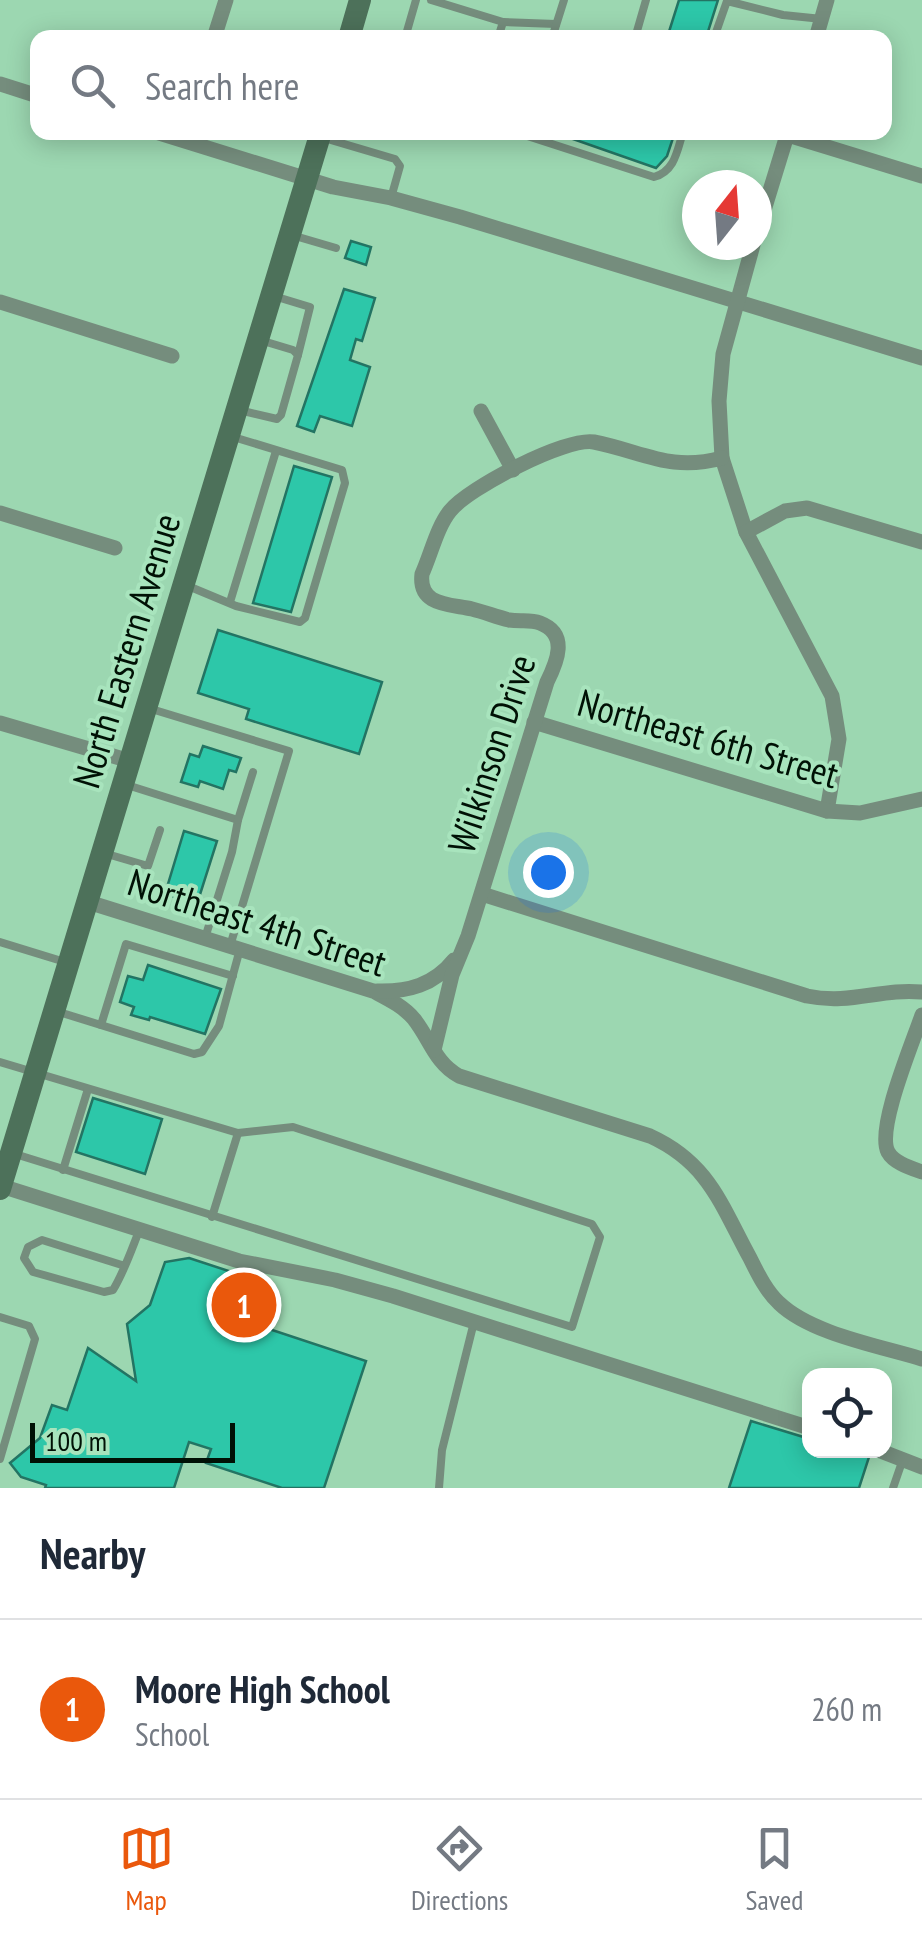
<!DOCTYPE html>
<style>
:root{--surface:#fff;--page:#f6f6f7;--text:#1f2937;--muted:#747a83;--line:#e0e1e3;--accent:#ea580c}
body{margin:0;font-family:"PT Sans Narrow",sans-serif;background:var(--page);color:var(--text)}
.controls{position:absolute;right:30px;bottom:30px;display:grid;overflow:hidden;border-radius:20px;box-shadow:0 5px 25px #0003}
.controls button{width:90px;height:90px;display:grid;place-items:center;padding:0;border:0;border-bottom:2px solid var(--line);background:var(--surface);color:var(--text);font:50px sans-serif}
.compass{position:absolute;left:682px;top:170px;width:90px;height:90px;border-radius:50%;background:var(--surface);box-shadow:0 5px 25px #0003;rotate:17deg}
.scale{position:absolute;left:30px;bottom:25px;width:205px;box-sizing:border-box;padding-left:10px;border:5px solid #001105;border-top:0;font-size:28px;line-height:35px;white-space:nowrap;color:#001105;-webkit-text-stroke:8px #a8e4bd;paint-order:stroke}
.you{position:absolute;left:548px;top:872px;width:35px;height:35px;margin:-25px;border:8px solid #fff;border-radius:50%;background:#1a73e8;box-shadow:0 0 0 15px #1a73e833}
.badge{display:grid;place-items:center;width:65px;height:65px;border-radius:50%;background:var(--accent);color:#fff;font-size:32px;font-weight:700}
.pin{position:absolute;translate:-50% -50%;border:5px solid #fff;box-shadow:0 2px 10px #0006}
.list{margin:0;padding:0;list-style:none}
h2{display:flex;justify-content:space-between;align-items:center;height:130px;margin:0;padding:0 40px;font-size:42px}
h2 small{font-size:32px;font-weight:400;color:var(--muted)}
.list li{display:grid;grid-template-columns:65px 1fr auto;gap:30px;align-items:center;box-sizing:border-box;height:180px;padding:0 40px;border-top:2px solid var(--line)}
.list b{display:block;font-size:38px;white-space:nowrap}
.list p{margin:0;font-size:32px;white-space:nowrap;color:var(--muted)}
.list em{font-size:32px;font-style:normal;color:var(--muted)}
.icon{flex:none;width:55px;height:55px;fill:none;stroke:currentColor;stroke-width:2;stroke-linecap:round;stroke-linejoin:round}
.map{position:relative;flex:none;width:922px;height:1488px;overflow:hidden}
.search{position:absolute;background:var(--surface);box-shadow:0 5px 25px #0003;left:30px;right:30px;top:30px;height:110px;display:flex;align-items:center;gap:25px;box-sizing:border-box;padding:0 35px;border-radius:20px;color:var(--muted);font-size:38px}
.sheet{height:310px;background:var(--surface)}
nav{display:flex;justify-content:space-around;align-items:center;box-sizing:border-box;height:140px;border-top:2px solid var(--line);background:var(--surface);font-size:28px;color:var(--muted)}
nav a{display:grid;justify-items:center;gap:5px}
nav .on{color:var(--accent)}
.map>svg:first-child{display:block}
.building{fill:#2dc7a9;stroke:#237463;stroke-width:2.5}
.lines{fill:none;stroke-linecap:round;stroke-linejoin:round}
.lane{stroke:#758d7d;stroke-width:8}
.street{stroke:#758d7d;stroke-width:15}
.secondary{stroke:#4d715a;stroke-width:22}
.labels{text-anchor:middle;stroke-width:8;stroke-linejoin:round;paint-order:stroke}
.street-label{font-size:38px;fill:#001105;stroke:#a8e4bd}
</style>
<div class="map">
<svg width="922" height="1488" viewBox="0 0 922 1488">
<rect width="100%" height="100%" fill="#9cd7b1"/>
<g class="building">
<polygon points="679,0 718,0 706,38 667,38"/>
<polygon points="553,132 675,132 667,156 656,168"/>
<polygon points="351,241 371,247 366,265 345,258"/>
<polygon points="344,289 375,298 362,341 356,339 350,360 370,367 352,426 320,416 314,432 297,426"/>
<polygon points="294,466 332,477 291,612 253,603"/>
<polygon points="218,630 382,682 359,754 246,719 249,709 198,693"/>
<polygon points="203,746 241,758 236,772 229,770 223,789 200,781 198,787 181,782 190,754 199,757"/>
<polygon points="184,831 217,841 197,904 165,894"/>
<polygon points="148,965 221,989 205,1034 150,1017 149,1020 131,1015 134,1007 120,1002 128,976 143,980"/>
<polygon points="93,1098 162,1119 145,1174 76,1152"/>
<polygon points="189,1258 253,1279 260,1326 366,1361 324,1488 282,1488 206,1463 211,1449 189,1442 174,1488 45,1488 46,1485 21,1477 10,1463 40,1438 52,1405 67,1410 88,1348 136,1381 127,1324 150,1305 165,1262"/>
<polygon points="751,1421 810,1439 810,1450 849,1450 869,1457 859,1488 729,1488"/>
</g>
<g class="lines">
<g class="lane">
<polyline points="431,0 503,22 498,38"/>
<polyline points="503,22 556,24"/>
<polyline points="405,38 416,0"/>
<polyline points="552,38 564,0"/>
<polyline points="635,38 646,0"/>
<polyline points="714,38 727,1 783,15 822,19"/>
<path d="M515,132L654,177C675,171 677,151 683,132"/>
<polyline points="324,138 395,159 400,166 391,198"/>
<polyline points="295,236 336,248"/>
<polyline points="277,297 310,307 298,355"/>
<polyline points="239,410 277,419 281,415 298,355 293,350 263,341"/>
<polyline points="188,586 236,606 300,622 305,618 345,483 342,470 230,436"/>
<polyline points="230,602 276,451"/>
<polyline points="148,708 289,751 230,946"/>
<polyline points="127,785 238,820 232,852 205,938"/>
<polyline points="238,820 253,772"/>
<polyline points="107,854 148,866 160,830"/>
<polyline points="0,942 65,962"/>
<polyline points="59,1012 194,1054 202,1052 219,1026 240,949"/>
<polyline points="101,1025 126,944 233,976"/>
<polyline points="0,1062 238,1133 293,1127 592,1224 600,1237 572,1327 15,1154"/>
<polyline points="63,1170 88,1089"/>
<polyline points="212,1217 238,1133"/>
<path d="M125,1266L42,1240L28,1247L24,1258L33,1272L104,1292L113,1290C124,1272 131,1251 139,1231"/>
<polyline points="0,1317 29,1326 35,1339 0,1459"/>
<polyline points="439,1488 442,1450 474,1322"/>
<polyline points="893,1488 903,1459"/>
</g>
<g class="street">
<polyline points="214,38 226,0"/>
<polyline points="816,38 827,0"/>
<polyline points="0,84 38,96"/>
<polyline points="156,132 333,187 391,198 460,217 922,358"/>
<polyline points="788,135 922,176"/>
<polyline points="757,233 788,132"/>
<polyline points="753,245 723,354 719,401 722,458 746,532 832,696 839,739 827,811"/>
<polyline points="0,302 172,356"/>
<polyline points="481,411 513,470"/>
<polyline points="0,513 115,548"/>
<polyline points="746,532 785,511 807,508 922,542"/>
<polyline points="534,722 827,811 860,813 922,799"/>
<polyline points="0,723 130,761"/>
<path d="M482,894L807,996C851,1005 881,988 922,992"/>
<path d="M88,902L373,991C388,999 403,1006 414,1019C430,1039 435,1063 459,1076L650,1136C709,1163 721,1205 750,1258C758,1274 766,1291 779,1303C811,1334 880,1346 922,1359"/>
<path d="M377,991C408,992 434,985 454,960"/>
<path d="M922,1015C913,1042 876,1129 888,1152C894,1163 911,1168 922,1172"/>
<path d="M434,1050L452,975L468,936L547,682C557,662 569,634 540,623C530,619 520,622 509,620C497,617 484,612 472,609C450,604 418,606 422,574C431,554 437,527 450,511C468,488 566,437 594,442C644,452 670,472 722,458"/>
<polyline points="1,1186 239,1261 335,1280 393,1296 810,1428"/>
<polyline points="878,1450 922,1467"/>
</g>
<g class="secondary">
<polyline points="349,38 360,0"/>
<polyline points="0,1189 321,132"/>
</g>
</g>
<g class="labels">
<g class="street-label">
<text transform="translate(127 651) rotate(-73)" y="13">North Eastern Avenue</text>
<text transform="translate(708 739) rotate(16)" y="13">Northeast 6th Street</text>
<text transform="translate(492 754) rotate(-72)" y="13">Wilkinson Drive</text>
<text transform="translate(257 923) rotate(18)" y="13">Northeast 4th Street</text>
</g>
</g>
</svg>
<div class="controls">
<button><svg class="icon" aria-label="locate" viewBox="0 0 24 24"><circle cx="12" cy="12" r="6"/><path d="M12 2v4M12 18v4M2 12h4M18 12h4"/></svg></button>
</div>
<svg class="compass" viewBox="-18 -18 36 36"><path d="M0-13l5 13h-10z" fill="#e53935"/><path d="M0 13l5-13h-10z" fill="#747a83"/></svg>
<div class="scale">100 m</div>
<div class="you"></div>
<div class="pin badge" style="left:244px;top:1305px">1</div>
<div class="search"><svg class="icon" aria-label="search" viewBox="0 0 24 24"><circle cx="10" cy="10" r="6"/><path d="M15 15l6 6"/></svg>Search here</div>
</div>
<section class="sheet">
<h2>Nearby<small></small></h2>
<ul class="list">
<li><span class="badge">1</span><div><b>Moore High School</b><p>School</p></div><em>260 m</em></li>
</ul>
</section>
<nav>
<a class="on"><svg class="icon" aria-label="map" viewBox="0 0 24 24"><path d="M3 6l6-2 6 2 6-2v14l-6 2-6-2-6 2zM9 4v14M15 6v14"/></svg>Map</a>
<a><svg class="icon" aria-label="directions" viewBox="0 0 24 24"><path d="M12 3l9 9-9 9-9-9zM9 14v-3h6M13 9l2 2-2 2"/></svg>Directions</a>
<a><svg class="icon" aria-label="saved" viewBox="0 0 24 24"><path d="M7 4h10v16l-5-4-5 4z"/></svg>Saved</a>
</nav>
